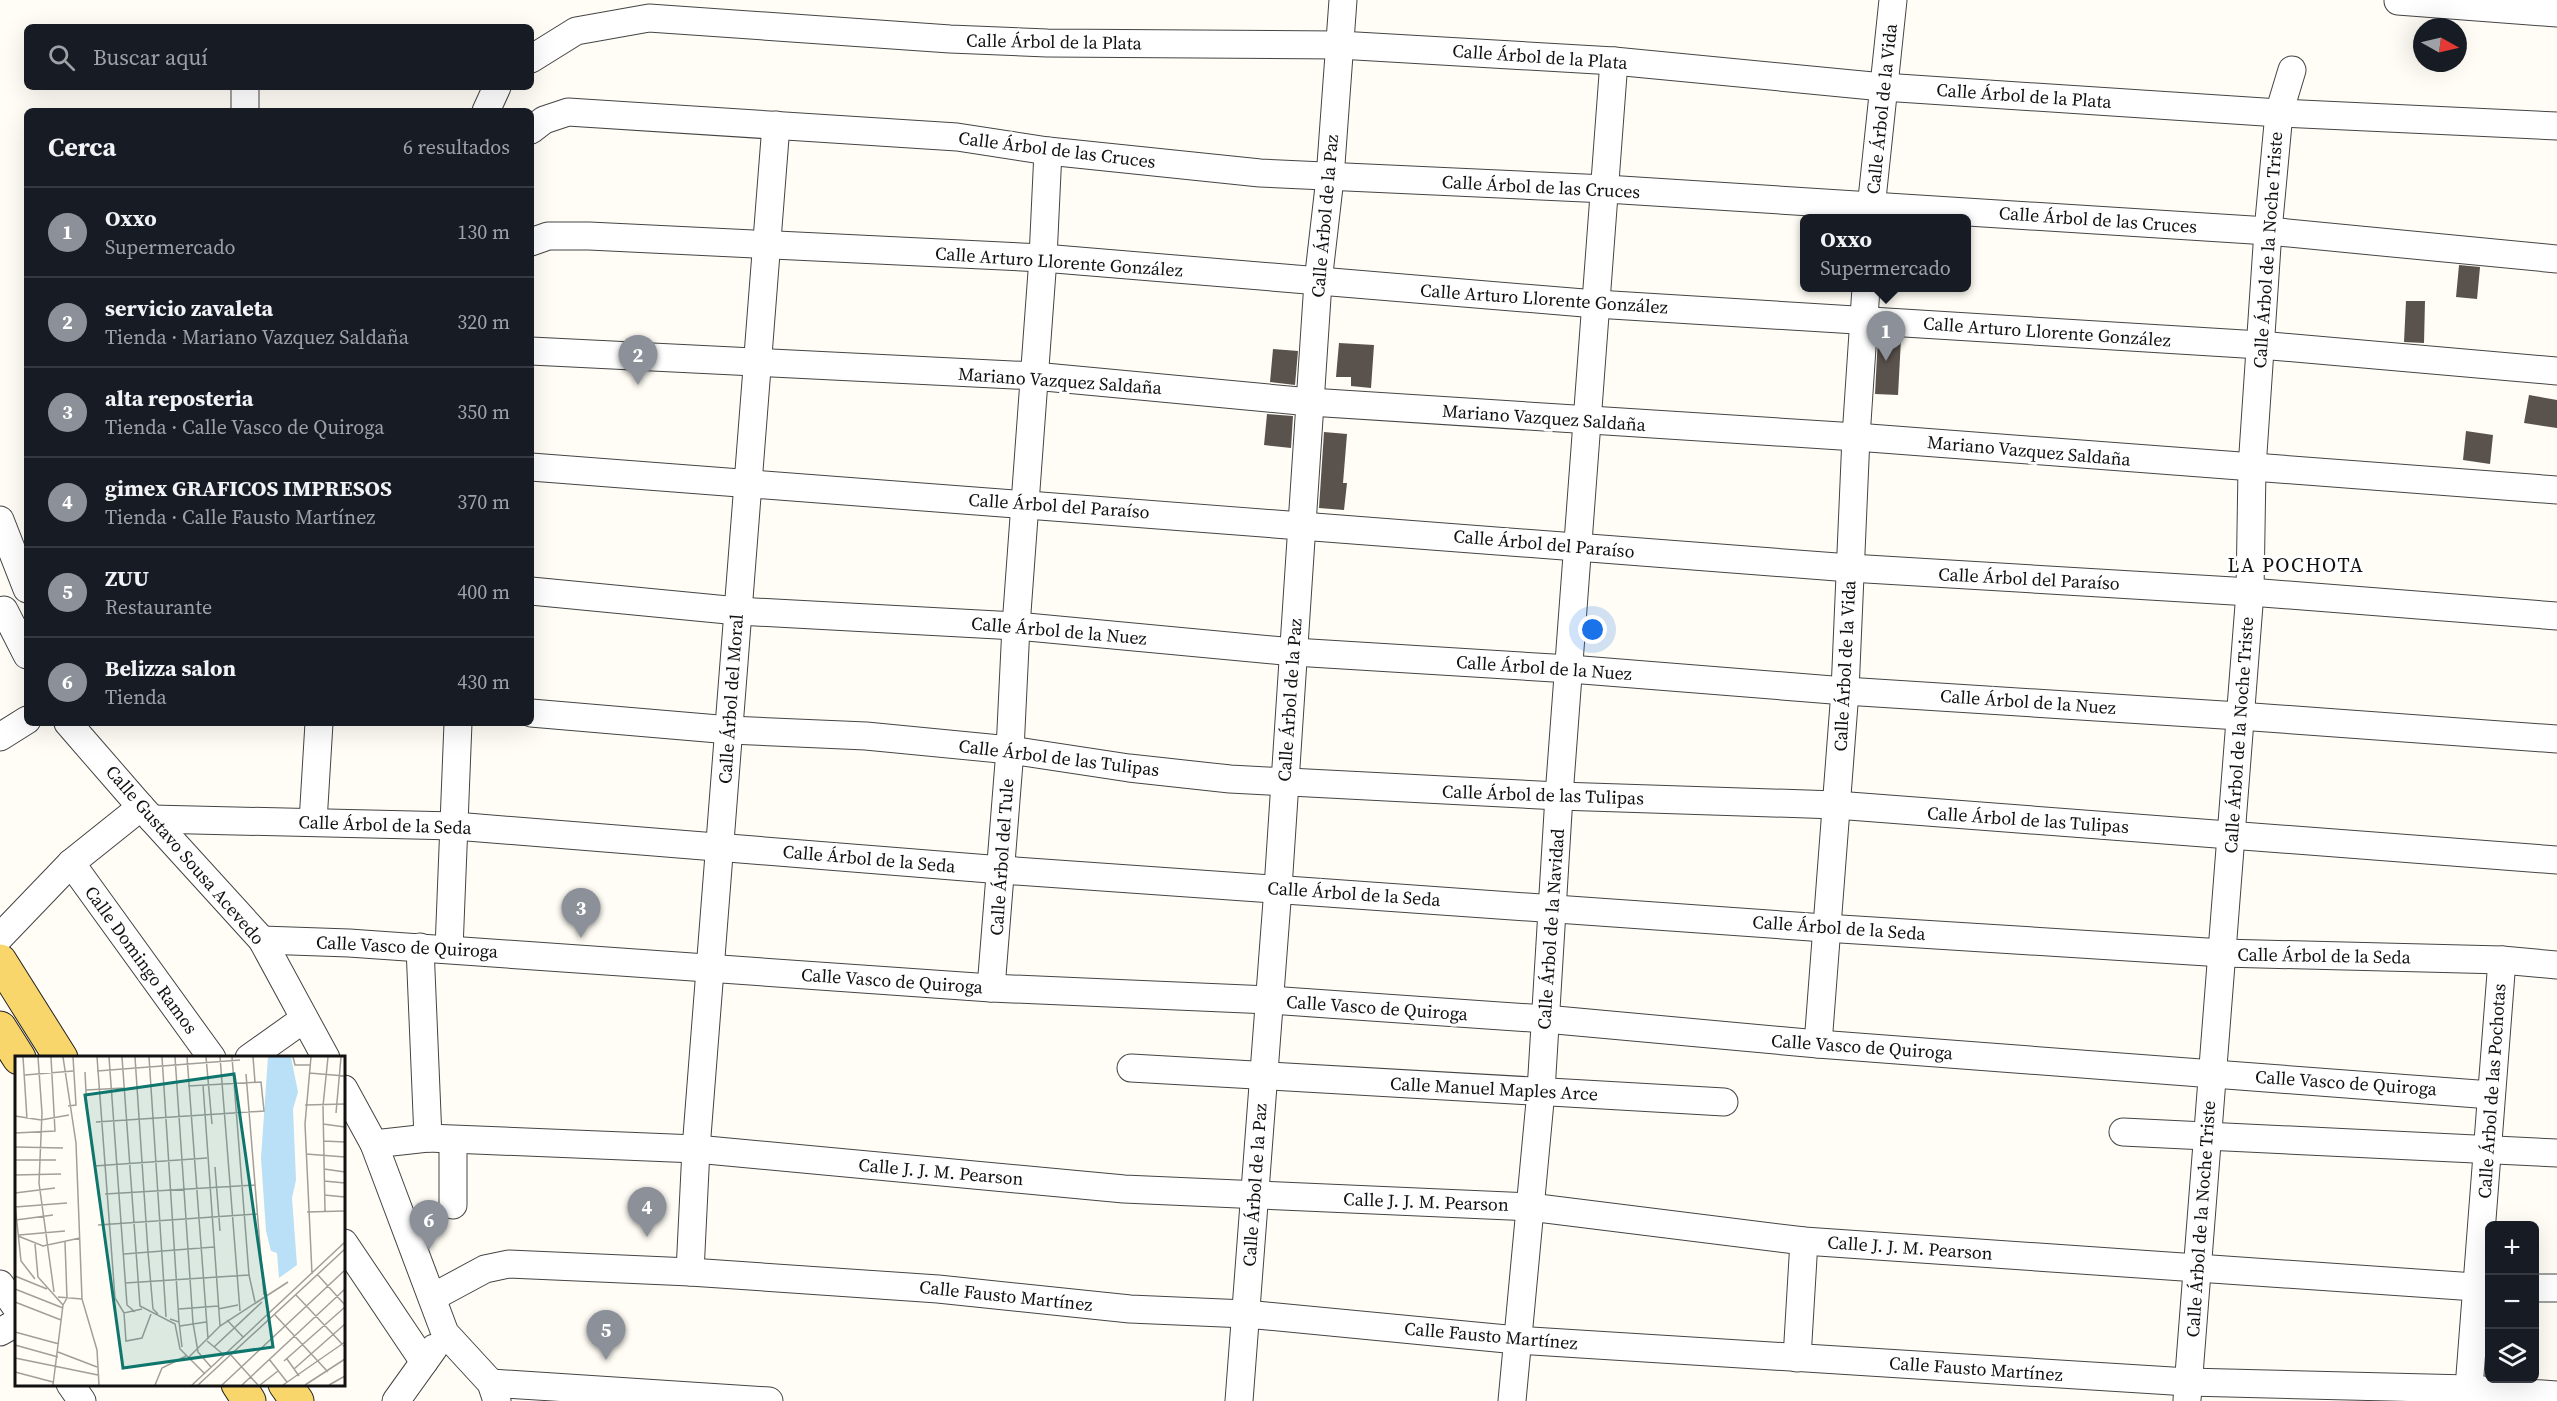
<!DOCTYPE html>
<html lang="es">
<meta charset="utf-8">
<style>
:root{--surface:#171b24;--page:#242831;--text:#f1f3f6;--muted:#9ea1a6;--line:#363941;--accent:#8c9099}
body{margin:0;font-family:"Source Serif 4",serif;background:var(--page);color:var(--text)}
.controls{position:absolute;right:18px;bottom:18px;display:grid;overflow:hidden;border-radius:9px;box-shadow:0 6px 24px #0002}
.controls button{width:54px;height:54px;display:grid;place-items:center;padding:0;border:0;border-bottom:2px solid var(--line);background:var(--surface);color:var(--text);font:30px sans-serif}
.compass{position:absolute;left:2413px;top:18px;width:54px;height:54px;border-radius:50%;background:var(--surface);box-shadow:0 6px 24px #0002;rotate:98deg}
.you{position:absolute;left:1593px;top:630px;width:21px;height:21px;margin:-15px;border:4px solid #fff;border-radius:50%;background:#1a73e8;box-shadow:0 0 0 9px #1a73e833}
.badge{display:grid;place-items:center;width:39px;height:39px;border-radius:50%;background:var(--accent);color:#fff;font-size:20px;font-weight:700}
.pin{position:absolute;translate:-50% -50px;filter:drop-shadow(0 2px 3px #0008)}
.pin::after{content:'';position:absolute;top:32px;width:21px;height:18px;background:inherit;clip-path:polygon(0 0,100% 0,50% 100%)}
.popup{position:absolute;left:1800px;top:214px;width:171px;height:78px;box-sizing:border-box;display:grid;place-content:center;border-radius:9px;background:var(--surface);filter:drop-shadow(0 2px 4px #0005);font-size:20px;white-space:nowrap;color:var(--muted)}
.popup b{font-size:22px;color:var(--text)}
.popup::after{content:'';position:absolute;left:50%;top:100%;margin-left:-12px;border:12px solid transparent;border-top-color:var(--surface)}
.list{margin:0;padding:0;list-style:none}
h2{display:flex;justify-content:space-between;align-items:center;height:78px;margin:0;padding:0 24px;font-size:26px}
h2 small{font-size:20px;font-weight:400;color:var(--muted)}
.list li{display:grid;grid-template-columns:39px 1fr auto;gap:18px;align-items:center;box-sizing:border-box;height:90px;padding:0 24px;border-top:2px solid var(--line)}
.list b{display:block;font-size:22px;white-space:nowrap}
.list p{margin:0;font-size:20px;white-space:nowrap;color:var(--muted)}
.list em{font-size:20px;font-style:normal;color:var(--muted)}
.icon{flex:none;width:33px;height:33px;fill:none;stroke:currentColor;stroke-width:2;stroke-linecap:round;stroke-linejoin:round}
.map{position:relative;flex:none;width:2557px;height:1401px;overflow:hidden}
.search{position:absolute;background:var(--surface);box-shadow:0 6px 24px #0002;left:24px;top:24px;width:510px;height:66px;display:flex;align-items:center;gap:15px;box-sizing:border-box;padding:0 21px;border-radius:9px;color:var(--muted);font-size:22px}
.panel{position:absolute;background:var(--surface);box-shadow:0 6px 24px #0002;left:24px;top:108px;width:510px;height:618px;border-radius:9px}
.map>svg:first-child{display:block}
.building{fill:#5a524d}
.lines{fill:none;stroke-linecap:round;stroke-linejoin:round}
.minor-casing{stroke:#444;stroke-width:29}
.major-casing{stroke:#222;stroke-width:35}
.minor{stroke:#fff;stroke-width:27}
.major{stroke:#f9d66b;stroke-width:33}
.labels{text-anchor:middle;stroke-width:6;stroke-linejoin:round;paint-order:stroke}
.street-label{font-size:18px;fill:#111;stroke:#fff}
.neighbourhood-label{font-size:20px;letter-spacing:1.5px;fill:#111;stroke:#fff}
.inset-road{fill:none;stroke:#a09f9a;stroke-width:1.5}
.view{fill:#0f766e;fill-opacity:0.15;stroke:#0f766e;stroke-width:3}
.inset-edge{fill:none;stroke:#111;stroke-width:3}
</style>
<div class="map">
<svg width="2557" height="1401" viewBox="0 0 2557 1401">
<rect width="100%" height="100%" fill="#fffdf5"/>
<g class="building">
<polygon points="2459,265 2480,267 2477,299 2456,297"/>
<polygon points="2406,301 2425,301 2424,343 2404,342"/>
<polygon points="1878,337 1901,339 1898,395 1875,394"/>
<polygon points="1339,343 1374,345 1371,388 1351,386 1351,377 1336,377"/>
<polygon points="1273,349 1298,351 1295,385 1270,382"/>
<polygon points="2529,395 2557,400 2557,428 2524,423"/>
<polygon points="1267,414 1293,416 1291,448 1264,445"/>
<polygon points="2466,431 2493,435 2490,464 2463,460"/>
<polygon points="1324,432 1347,434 1343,483 1347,483 1344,510 1319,508"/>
</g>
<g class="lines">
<defs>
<g id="minor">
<polyline points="2398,1 2557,13"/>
<polyline points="531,59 576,31 649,18 950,39 1047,43 1339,45 1614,61 1883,87 2279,113 2557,126"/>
<polyline points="245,111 245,87"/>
<polyline points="486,111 497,87"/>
<polyline points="531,130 544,120 568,112 957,137 1048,151 1260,173 1606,189 2268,231 2557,259"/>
<polyline points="1870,218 1893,0"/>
<polyline points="531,242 548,236 589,236 1043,258 1596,304 2260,345 2557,371"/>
<polyline points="531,351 1034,376 1310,402 1856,437 2557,490"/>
<polyline points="531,467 1850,568 2250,592 2557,616"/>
<polyline points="0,520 27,589"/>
<polyline points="531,591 738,611 1016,626 1294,652 1570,669 1845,691 2239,716 2557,739"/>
<polyline points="4,610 27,655"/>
<polyline points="531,713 730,730 866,736 1010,750 1129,768 1230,779 1559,796 1836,805 2557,860"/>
<polyline points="68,723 141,807 262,940 326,1058"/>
<polyline points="0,737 27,720"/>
<polyline points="152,819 455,826 1002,870 1825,928 2223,953 2502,960 2557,965"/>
<polyline points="313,822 319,723"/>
<polyline points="71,863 212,1058"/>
<polyline points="0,937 71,863 141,807"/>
<polyline points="262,940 349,943 991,988 1269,1000 1545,1019 1818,1044 2491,1095"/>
<polyline points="420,947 428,1138"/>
<polyline points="449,949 458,723"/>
<polyline points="991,988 1010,750 1016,626 1043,258 1048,151"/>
<polyline points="1818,1044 1845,691 1856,437 1866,288"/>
<polyline points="249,1058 304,1019"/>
<polyline points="1131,1068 1724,1102"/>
<polyline points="344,1089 374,1144 445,1333 491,1383 497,1401"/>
<polyline points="2123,1132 2557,1153"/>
<polyline points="374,1144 428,1138 696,1149 1124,1189 1530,1207 1804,1241 2490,1288"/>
<polyline points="453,1205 453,1140"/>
<polyline points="344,1243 424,1362"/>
<polyline points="690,1272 696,1149 776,125"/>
<polyline points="0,1284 16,1307"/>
<polyline points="2534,1288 2557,1288"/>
<polyline points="433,1297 485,1269 509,1264 690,1272 938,1289 1130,1309 1246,1314 1517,1340 2188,1382 2469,1389 2557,1395"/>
<polyline points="0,1332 16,1323"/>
<polyline points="1797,1358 1804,1241"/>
<polyline points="491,1383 769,1401"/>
<polyline points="70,1384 82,1401"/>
<polyline points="2187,1400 2250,592 2252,468 2268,231 2279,113 2292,70"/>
<polyline points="396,1401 434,1348"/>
<polyline points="1239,1401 1278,888 1318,282 1330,178 1343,0"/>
<polyline points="1512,1401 1541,1091 1559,796 1614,61"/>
<polyline points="2468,1401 2502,960"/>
</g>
<g id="major">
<polyline points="0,961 61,1058"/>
<polyline points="0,1028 19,1058"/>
<polyline points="238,1384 249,1401"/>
<polyline points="285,1384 297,1401"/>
</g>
</defs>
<use href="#minor" class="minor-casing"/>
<use href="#major" class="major-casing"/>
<use href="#minor" class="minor"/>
<use href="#major" class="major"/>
</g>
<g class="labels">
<g class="street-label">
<text transform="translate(1054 42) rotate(1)" y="6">Calle Árbol de la Plata</text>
<text transform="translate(1540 57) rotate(4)" y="6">Calle Árbol de la Plata</text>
<text transform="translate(2024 96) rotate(4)" y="6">Calle Árbol de la Plata</text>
<text transform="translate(1882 109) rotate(-84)" y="6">Calle Árbol de la Vida</text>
<text transform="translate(1057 150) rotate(7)" y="6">Calle Árbol de las Cruces</text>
<text transform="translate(1541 187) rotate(3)" y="6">Calle Árbol de las Cruces</text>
<text transform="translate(1325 216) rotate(-85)" y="6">Calle Árbol de la Paz</text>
<text transform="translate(2098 220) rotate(4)" y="6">Calle Árbol de las Cruces</text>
<text transform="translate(2268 250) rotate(-86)" y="6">Calle Árbol de la Noche Triste</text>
<text transform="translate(1059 262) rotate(4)" y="6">Calle Arturo Llorente González</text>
<text transform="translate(1544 299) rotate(4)" y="6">Calle Arturo Llorente González</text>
<text transform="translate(2047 332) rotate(4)" y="6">Calle Arturo Llorente González</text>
<text transform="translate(1060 381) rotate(4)" y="6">Mariano Vazquez Saldaña</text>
<text transform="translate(1544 418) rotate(4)" y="6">Mariano Vazquez Saldaña</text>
<text transform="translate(2029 451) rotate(5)" y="6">Mariano Vazquez Saldaña</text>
<text transform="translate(1059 506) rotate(4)" y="6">Calle Árbol del Paraíso</text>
<text transform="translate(1544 544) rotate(5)" y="6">Calle Árbol del Paraíso</text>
<text transform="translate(2029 579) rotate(3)" y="6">Calle Árbol del Paraíso</text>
<text transform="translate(1059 631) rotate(5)" y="6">Calle Árbol de la Nuez</text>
<text transform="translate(1845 666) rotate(-87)" y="6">Calle Árbol de la Vida</text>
<text transform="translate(1544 668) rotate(4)" y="6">Calle Árbol de la Nuez</text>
<text transform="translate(731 699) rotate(-86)" y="6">Calle Árbol del Moral</text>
<text transform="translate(1290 700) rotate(-86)" y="6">Calle Árbol de la Paz</text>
<text transform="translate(2028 702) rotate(4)" y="6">Calle Árbol de la Nuez</text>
<text transform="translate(2239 735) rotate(-86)" y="6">Calle Árbol de la Noche Triste</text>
<text transform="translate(1059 758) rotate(7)" y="6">Calle Árbol de las Tulipas</text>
<text transform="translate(1543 795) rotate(2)" y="6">Calle Árbol de las Tulipas</text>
<text transform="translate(2028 820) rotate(4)" y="6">Calle Árbol de las Tulipas</text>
<text transform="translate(385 825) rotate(2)" y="6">Calle Árbol de la Seda</text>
<text transform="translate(185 855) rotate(49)" y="6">Calle Gustavo Sousa Acevedo</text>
<text transform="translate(1002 857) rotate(-86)" y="6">Calle Árbol del Tule</text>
<text transform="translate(869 859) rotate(5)" y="6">Calle Árbol de la Seda</text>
<text transform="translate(1354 894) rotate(4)" y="6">Calle Árbol de la Seda</text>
<text transform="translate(1839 928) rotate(4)" y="6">Calle Árbol de la Seda</text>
<text transform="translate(1551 929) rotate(-86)" y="6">Calle Árbol de la Navidad</text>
<text transform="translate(407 947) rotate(3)" y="6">Calle Vasco de Quiroga</text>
<text transform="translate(2324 956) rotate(1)" y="6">Calle Árbol de la Seda</text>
<text transform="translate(141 960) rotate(54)" y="6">Calle Domingo Ramos</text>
<text transform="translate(892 981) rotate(4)" y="6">Calle Vasco de Quiroga</text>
<text transform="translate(1377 1008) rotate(4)" y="6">Calle Vasco de Quiroga</text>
<text transform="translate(1862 1047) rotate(4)" y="6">Calle Vasco de Quiroga</text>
<text transform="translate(2346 1083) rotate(4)" y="6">Calle Vasco de Quiroga</text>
<text transform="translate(1494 1089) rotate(3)" y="6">Calle Manuel Maples Arce</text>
<text transform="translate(2492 1091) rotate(-86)" y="6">Calle Árbol de las Pochotas</text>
<text transform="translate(941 1172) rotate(5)" y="6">Calle J. J. M. Pearson</text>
<text transform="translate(1255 1185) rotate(-86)" y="6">Calle Árbol de la Paz</text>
<text transform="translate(1426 1202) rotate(2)" y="6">Calle J. J. M. Pearson</text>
<text transform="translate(2201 1219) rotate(-86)" y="6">Calle Árbol de la Noche Triste</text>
<text transform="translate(1910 1248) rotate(4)" y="6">Calle J. J. M. Pearson</text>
<text transform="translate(1006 1296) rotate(6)" y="6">Calle Fausto Martínez</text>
<text transform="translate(1491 1336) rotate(5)" y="6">Calle Fausto Martínez</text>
<text transform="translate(1976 1369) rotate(4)" y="6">Calle Fausto Martínez</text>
</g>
<g class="neighbourhood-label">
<text x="2296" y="572">LA POCHOTA</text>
</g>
</g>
<g transform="translate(15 1056)">
<rect width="330" height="330" fill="#fffdf5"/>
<path d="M253,1H276L283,36L278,53L281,124L277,142L282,209L264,222L262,197L256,195L251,175L246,102Z" fill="#b9e0f7"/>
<path class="inset-road" d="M8,1L12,63M23,1L27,57L24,127L39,236M48,1L61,87L67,243L82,294L84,329M82,1L100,242L109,257L127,253M94,1L112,249L120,256M107,1L125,250L160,268L165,293L190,318M120,1L133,196L138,253L143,258M134,1L151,261M147,1L164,266M160,1L178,267L183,296L196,311M172,1L193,283M191,1L197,68M205,1L225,255M217,1L234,219L240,246M238,1L240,26M278,1L280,9H295M296,1L290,68L297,218M82,15L225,4M70,16L72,56M294,17L330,20M231,18L249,239M10,19L58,15M188,29L205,270M71,34L109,32M290,49L330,48M53,50L61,49L58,1M321,57L326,1M0,60L26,64L54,59M81,66L249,55L246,26L173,30M308,68L330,71M0,77L40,75L36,1M308,85L330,86M0,91L48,92M291,98L330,101M0,104H41M79,110L192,102M200,111L205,175M309,113L330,116M0,119L46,118M309,125L330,127M0,137L40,132M90,138L240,129M309,139L330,141M0,148L6,205L20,223M0,151L52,147M310,155L308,50L313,1M292,156L329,155M1,164L38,159M83,169L242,158M4,179L50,175M3,180L28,190L65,182M20,188L23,221L48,249L38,329M109,198L199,191M302,218L330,249M0,220L32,233M110,227L234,219M0,233L48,252M281,239L330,291M43,241L67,243M0,246L46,264M48,249L52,242L50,186M164,253L203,250M203,253L223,249M109,257L111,285L127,282L136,258M260,259L313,316M155,263L164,266L167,291M212,264L228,281M165,270L191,266M0,276L44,288M192,285L209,299M0,289L43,301M199,291L247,246M43,296L82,311M215,298L243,329M0,302L83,319M173,302L205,270L273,226M254,303L272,326M272,303L284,320M269,305L330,251M279,313L330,268M0,316L38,326M140,329L147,312L171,300M177,329L330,186M183,329L330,193M207,329L330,214M227,329L330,233M245,329L263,315M268,329L330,286M290,329L330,303M314,329L330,320"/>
<path class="view" d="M219,18L258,291L108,312L70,39Z"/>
<rect width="330" height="330" class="inset-edge"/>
</g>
</svg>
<div class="controls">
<button>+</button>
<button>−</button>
<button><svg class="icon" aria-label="layers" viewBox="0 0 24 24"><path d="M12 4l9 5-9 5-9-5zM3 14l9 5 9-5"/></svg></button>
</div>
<svg class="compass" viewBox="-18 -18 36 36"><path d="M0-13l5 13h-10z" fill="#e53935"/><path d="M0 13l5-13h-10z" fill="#9ea1a6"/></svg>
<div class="you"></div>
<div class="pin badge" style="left:1886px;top:361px">1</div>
<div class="popup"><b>Oxxo</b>Supermercado</div>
<div class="pin badge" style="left:638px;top:385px">2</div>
<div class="pin badge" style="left:581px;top:938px">3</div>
<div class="pin badge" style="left:647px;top:1237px">4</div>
<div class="pin badge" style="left:606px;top:1360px">5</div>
<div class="pin badge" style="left:429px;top:1250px">6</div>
<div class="search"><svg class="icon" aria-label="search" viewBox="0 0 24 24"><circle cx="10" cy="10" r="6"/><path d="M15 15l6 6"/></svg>Buscar aquí</div>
<section class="panel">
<h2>Cerca<small>6 resultados</small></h2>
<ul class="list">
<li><span class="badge">1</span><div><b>Oxxo</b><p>Supermercado</p></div><em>130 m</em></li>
<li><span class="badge">2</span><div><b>servicio zavaleta</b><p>Tienda · Mariano Vazquez Saldaña</p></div><em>320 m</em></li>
<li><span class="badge">3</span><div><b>alta reposteria</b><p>Tienda · Calle Vasco de Quiroga</p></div><em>350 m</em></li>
<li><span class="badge">4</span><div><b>gimex GRAFICOS IMPRESOS</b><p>Tienda · Calle Fausto Martínez</p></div><em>370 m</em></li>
<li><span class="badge">5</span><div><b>ZUU</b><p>Restaurante</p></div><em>400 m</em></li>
<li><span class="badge">6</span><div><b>Belizza salon</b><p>Tienda</p></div><em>430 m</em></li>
</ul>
</section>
</div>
